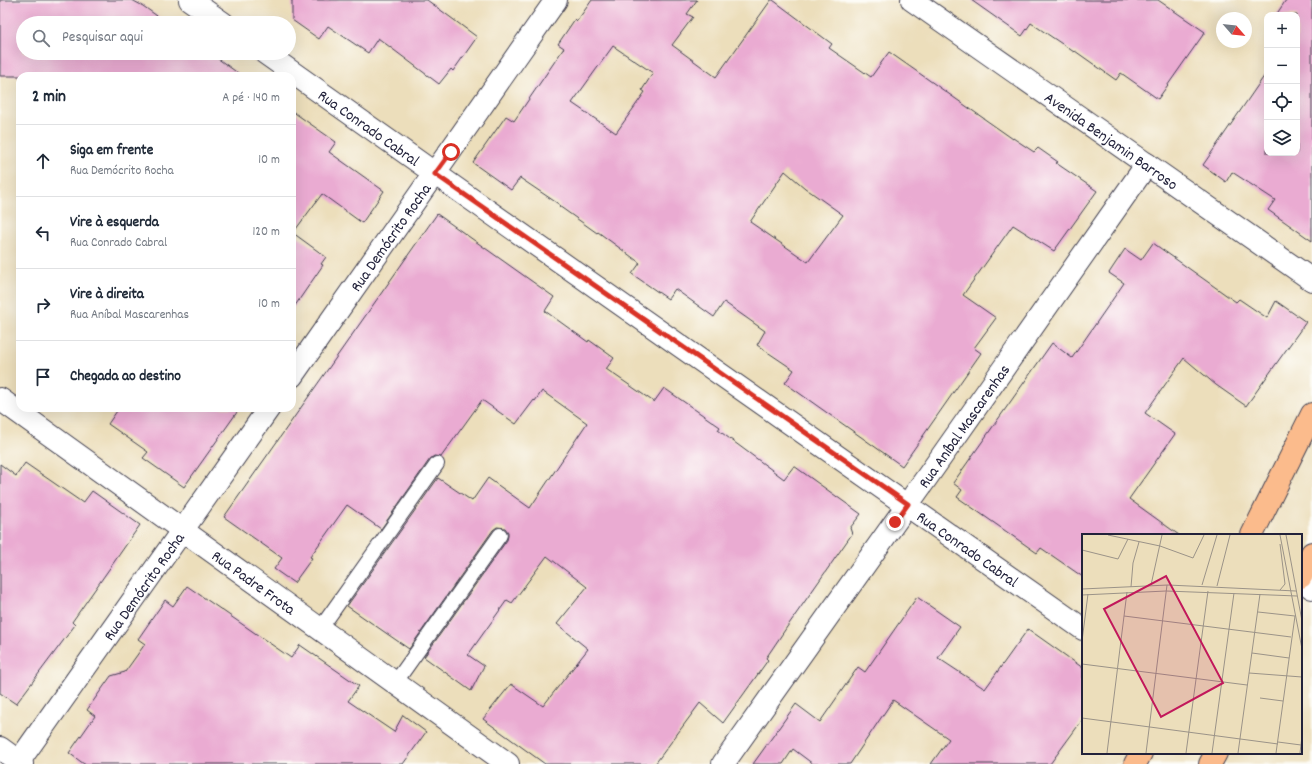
<!DOCTYPE html>
<html lang="pt">
<meta charset="utf-8">
<style>
:root{--surface:#fff;--page:#f6f6f7;--text:#1f2937;--muted:#747a83;--line:#e0e1e3}
body{margin:0;font-family:Dekko,sans-serif;background:var(--page);color:var(--text)}
.controls{position:absolute;right:12px;top:12px;display:grid;overflow:hidden;border-radius:8px;box-shadow:0 4px 16px #0002}
.controls button{width:36px;height:36px;display:grid;place-items:center;padding:0;border:0;border-bottom:1px solid var(--line);background:var(--surface);color:var(--text);font:20px sans-serif}
.compass{position:absolute;left:1216px;top:12px;width:36px;height:36px;border-radius:50%;background:var(--surface);box-shadow:0 4px 16px #0002;rotate:118deg}
.stop{position:absolute;width:12px;height:12px;margin:-9px;border:3px solid #d93025;border-radius:50%;background:#fff}
.stop.end{background:#d93025;border-color:#fff;box-shadow:0 1px 4px #0008}
.list{margin:0;padding:0;list-style:none}
h2{display:flex;justify-content:space-between;align-items:center;height:52px;margin:0;padding:0 16px;font-size:17px}
h2 small{font-size:13px;font-weight:400;color:var(--muted)}
.list li{display:grid;grid-template-columns:26px 1fr auto;gap:12px;align-items:center;box-sizing:border-box;height:72px;padding:0 16px;border-top:1px solid var(--line)}
.list b{display:block;font-size:15px;white-space:nowrap}
.list p{margin:0;font-size:13px;white-space:nowrap;color:var(--muted)}
.list em{font-size:13px;font-style:normal;color:var(--muted)}
.icon{flex:none;width:22px;height:22px;fill:none;stroke:currentColor;stroke-width:2;stroke-linecap:round;stroke-linejoin:round}
.map{position:relative;flex:none;width:1312px;height:764px;overflow:hidden}
.search{position:absolute;background:var(--surface);box-shadow:0 4px 16px #0002;left:16px;top:16px;width:280px;height:44px;display:flex;align-items:center;gap:10px;box-sizing:border-box;padding:0 14px;border-radius:22px;color:var(--muted);font-size:15px}
.panel{position:absolute;background:var(--surface);box-shadow:0 4px 16px #0002;left:16px;top:72px;width:280px;height:340px;border-radius:12px}
.map>svg:first-child{display:block}
.building{fill:#eaabd2;fill-rule:evenodd}
.lines{fill:none;stroke-linecap:round;stroke-linejoin:round}
.lane-casing{stroke:#403e4e;stroke-width:16}
.street-casing{stroke:#403e4e;stroke-width:24}
.primary-casing{stroke:#403e4e;stroke-width:24}
.lane{stroke:#fff;stroke-width:14}
.street{stroke:#fff;stroke-width:22}
.primary{stroke:#fbbb8c;stroke-width:22}
.route{stroke:#d93025;stroke-width:5}
.labels{text-anchor:middle;stroke-width:3;stroke-linejoin:round;paint-order:stroke}
.street-label{font-size:16px;fill:#22223b;stroke:#fdfcf7}
.inset-road{fill:none;stroke:#9b9388;stroke-width:1}
.view{fill:#c2185b;fill-opacity:0.15;stroke:#c2185b;stroke-width:2}
.inset-edge{fill:none;stroke:#22223b;stroke-width:2}
</style>
<div class="map">
<svg width="1312" height="764" viewBox="0 0 1312 764">
<rect width="100%" height="100%" fill="#fdfcf7"/>
<filter id="ink" filterUnits="userSpaceOnUse"><feTurbulence type="fractalNoise" baseFrequency=".025" numOctaves="2"/><feDisplacementMap in="SourceGraphic" scale="8" xChannelSelector="R" yChannelSelector="G"/><feConvolveMatrix kernelMatrix="1 2 1 2 8 2 1 2 1" color-interpolation-filters="sRGB"/></filter>
<filter id="wash" filterUnits="userSpaceOnUse"><feTurbulence type="fractalNoise" baseFrequency=".012" numOctaves="4" result="noise"/><feDisplacementMap in="SourceGraphic" scale="16" xChannelSelector="R" yChannelSelector="G"/><feGaussianBlur stdDeviation="0.9" result="paint"/><feColorMatrix in="noise" values="0 0 0 0 0 0 0 0 0 0 0 0 0 0 0 0 0 1.4 0 .05"/><feComposite in="paint" operator="in"/></filter>
<g filter="url(#wash)">
<rect width="100%" height="100%" fill="#ecdebb"/>
<g id="blocks">
<g class="building">
<polygon points="0,0 132,0 143,6 167,23 23,23 23,53 210,53 242,76 0,76"/>
<polygon points="291,0 427,0 477,37 453,71 451,69 439,84 378,38 368,53 328,26 319,39 292,20 292,1"/>
<path d="M592,0H697L687,14L693,17L672,45L716,77L771,0H773L832,44L829,48L871,77L889,52L1013,139V138L1034,152L1038,148L1058,162L1056,163L1097,191L1054,251L1013,225L963,295L996,318L974,348L981,353L902,466L785,383L794,370L757,345L765,331L724,302L714,317L675,289L668,299L632,274L640,263L598,232L597,233L559,206L560,205L520,178L511,190L473,163L506,116L514,121L564,48L558,44L575,19L577,21ZM613,46L653,73L642,90L645,92L616,133L572,103ZM785,171L805,188L843,215L808,262L750,222Z"/>
<polygon points="971,0 1158,0 1205,32 1158,99 1121,73 1116,80 1075,51 1074,52 1031,23 1022,36"/>
<polygon points="1286,0 1312,0 1312,241 1268,210 1275,200 1232,172 1226,182 1203,165 1267,72 1267,153 1297,153 1297,15 1276,15"/>
<polygon points="292,111 336,142 329,152 384,191 362,223 322,194 293,233 326,257 321,264 323,265 292,310"/>
<polygon points="437,214 554,297 545,311 588,342 589,340 614,358 606,369 654,402 664,388 720,427 718,430 784,479 794,466 861,514 850,528 852,534 789,624 766,658 768,660 723,723 700,703 655,764 545,764 483,719 511,684 543,706 588,649 557,624 587,587 547,556 512,603 507,600 468,655 484,666 471,691 424,657 507,540 508,536 508,532 505,528 497,527 493,530 409,649 347,606 438,478 472,501 488,478 530,508 587,423 542,391 535,401 534,400 516,424 482,400 441,457 434,456 430,459 381,529 347,505 310,557 312,558 294,583 274,569 282,558 224,517"/>
<polygon points="1153,243 1236,302 1239,299 1267,318 1276,301 1306,322 1246,406 1216,385 1184,358 1145,413 1175,434 1129,499 1179,535 1083,535 1083,577 1041,548 1037,553 957,497 962,490 953,483 1052,343 1072,358 1124,283 1109,273 1125,249 1141,260"/>
<polygon points="119,408 240,408 184,487 143,458 148,452 108,424"/>
<polygon points="25,463 83,503 92,491 140,525 72,622 75,625 16,704 0,693 0,464 16,476"/>
<polygon points="187,586 291,658 300,645 359,686 348,701 394,732 403,715 426,732 403,764 84,764 69,753 95,716 87,710 111,676 125,672 145,644 138,639 165,600 173,606"/>
<polygon points="917,597 960,627 938,658 985,689 1028,629 1083,668 1083,719 1050,764 931,764 949,739 893,700 850,764 813,764 793,749 783,764 753,764 796,704 820,722 858,667 865,672"/>
</g>
</g>
</g>
<g filter="url(#ink)">
<use href="#blocks" fill-opacity="0" stroke="#403e4e" stroke-width="1"/>
<g class="lines">
<defs>
<g id="lane">
<polyline points="320,629 437,464"/>
<polyline points="395,683 500,535"/>
</g>
<g id="street">
<polyline points="190,0 223,23"/>
<path id="s1" d="M912,0L1312,280"/>
<path id="s2" d="M265,53L461,192L1083,629"/>
<path id="s3" d="M292,376L556,0"/>
<path id="s4" d="M0,399L508,764"/>
<polyline points="1301,579 1312,588"/>
<polyline points="0,748 22,764"/>
<path id="s5" d="M17,764L269,408"/>
<path id="s6" d="M723,764L925,480L1147,164"/>
</g>
<g id="primary">
<polyline points="1252,535 1312,414"/>
<polyline points="1301,577 1312,553"/>
<polyline points="1135,764 1141,753"/>
<polyline points="1210,764 1216,753"/>
</g>
</defs>
<use href="#lane" class="lane-casing"/>
<use href="#street" class="street-casing"/>
<use href="#primary" class="primary-casing"/>
<use href="#lane" class="lane"/>
<use href="#street" class="street"/>
<use href="#primary" class="primary"/>
</g>
</g>
<g class="lines" filter="url(#ink)">
<polyline class="route" points="451,152 435,174 908,504 895,522"/>
</g>
<g class="labels">
<g class="street-label">
<text dy="6" stroke="none"><textPath href="#s2" startOffset="128">Rua Conrado Cabral</textPath></text>
<text dy="6" stroke="none"><textPath href="#s1" startOffset="244">Avenida Benjamin Barroso</textPath></text>
<text dy="6" stroke="none"><textPath href="#s3" startOffset="170">Rua Demócrito Rocha</textPath></text>
<text dy="6" stroke="none"><textPath href="#s6" startOffset="415">Rua Aníbal Mascarenhas</textPath></text>
<text dy="6" stroke="none"><textPath href="#s2" startOffset="860">Rua Conrado Cabral</textPath></text>
<text dy="6" stroke="none"><textPath href="#s4" startOffset="313">Rua Padre Frota</textPath></text>
<text dy="6" stroke="none"><textPath href="#s5" startOffset="218">Rua Demócrito Rocha</textPath></text>
</g>
</g>
<g transform="translate(1082 534)">
<rect width="220" height="220" fill="#ecdebb"/>
<path class="inset-road" d="M26,1L78,12L111,24L122,1M198,1L220,115M204,1L220,87M198,10L203,50L198,56M0,16L36,25L46,5M69,51L80,1M120,51L135,1M135,52L148,1M49,53L51,29L57,8M0,55L86,51L214,57M0,61L84,57L215,62M176,78L213,82L194,219M42,82L209,103M0,107L6,60M170,119L207,124M0,130L165,151M167,139L220,143M178,164L201,167M0,184L196,210M196,208L219,211M25,219L45,58M64,219L85,51M104,219L126,57M130,219L152,59M156,219L178,60M218,219L220,202"/>
<path class="view" d="M84,42L141,149L79,183L22,75Z"/>
<rect width="220" height="220" class="inset-edge"/>
</g>
</svg>
<div class="controls">
<button>+</button>
<button>−</button>
<button><svg class="icon" aria-label="locate" viewBox="0 0 24 24"><circle cx="12" cy="12" r="6"/><path d="M12 2v4M12 18v4M2 12h4M18 12h4"/></svg></button>
<button><svg class="icon" aria-label="layers" viewBox="0 0 24 24"><path d="M12 4l9 5-9 5-9-5zM3 14l9 5 9-5"/></svg></button>
</div>
<svg class="compass" viewBox="-18 -18 36 36"><path d="M0-13l5 13h-10z" fill="#e53935"/><path d="M0 13l5-13h-10z" fill="#747a83"/></svg>
<div class="stop" style="left:451px;top:152px"></div>
<div class="stop end" style="left:895px;top:522px"></div>
<div class="search"><svg class="icon" aria-label="search" viewBox="0 0 24 24"><circle cx="10" cy="10" r="6"/><path d="M15 15l6 6"/></svg>Pesquisar aqui</div>
<section class="panel">
<h2>2 min<small>A pé · 140 m</small></h2>
<ul class="list">
<li><svg class="icon" aria-label="ahead" viewBox="0 0 24 24"><path d="M12 20V5M6 11l6-6 6 6"/></svg><div><b>Siga em frente</b><p>Rua Demócrito Rocha</p></div><em>10 m</em></li>
<li><svg class="icon" aria-label="left" viewBox="0 0 24 24"><path d="M17 20v-9H6M10 6l-5 5 5 5"/></svg><div><b>Vire à esquerda</b><p>Rua Conrado Cabral</p></div><em>120 m</em></li>
<li><svg class="icon" aria-label="right" viewBox="0 0 24 24"><path d="M7 20v-9h11M14 6l5 5-5 5"/></svg><div><b>Vire à direita</b><p>Rua Aníbal Mascarenhas</p></div><em>10 m</em></li>
<li><svg class="icon" aria-label="arrive" viewBox="0 0 24 24"><path d="M6 21V4h12l-3 4 3 4H6"/></svg><div><b>Chegada ao destino</b></div></li>
</ul>
</section>
</div>
